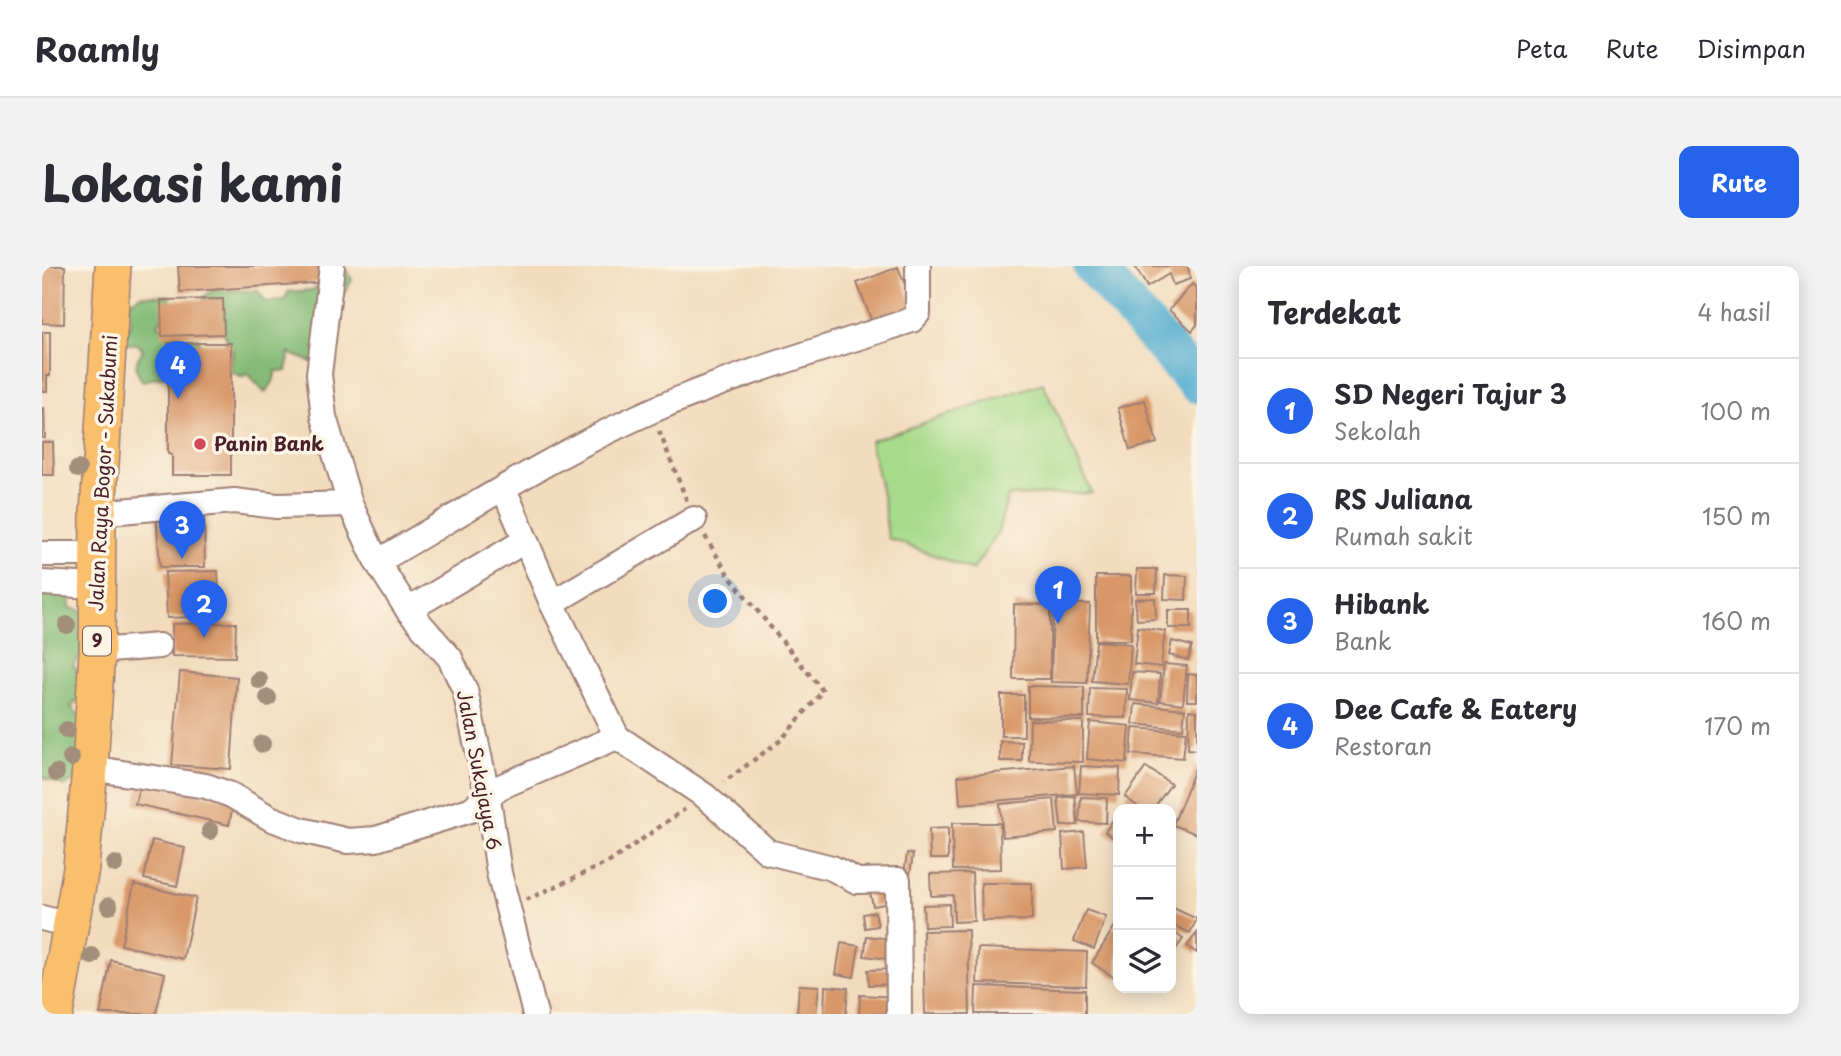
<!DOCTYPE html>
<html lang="id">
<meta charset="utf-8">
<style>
:root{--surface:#fff;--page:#f2f2f3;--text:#2b2b33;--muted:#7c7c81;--line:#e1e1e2;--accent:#2563eb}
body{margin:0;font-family:"Playpen Sans",sans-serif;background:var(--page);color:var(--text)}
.controls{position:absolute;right:21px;bottom:21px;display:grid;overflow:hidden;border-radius:14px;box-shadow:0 4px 18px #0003}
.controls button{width:63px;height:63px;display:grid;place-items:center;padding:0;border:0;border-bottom:2px solid var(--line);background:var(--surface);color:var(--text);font:35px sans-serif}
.you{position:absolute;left:674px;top:336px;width:24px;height:24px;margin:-18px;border:5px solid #fff;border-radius:50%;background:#1a73e8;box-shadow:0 0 0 10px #1a73e833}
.badge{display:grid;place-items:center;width:46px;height:46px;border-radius:50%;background:var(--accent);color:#fff;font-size:23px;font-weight:700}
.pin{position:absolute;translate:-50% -58px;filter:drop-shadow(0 2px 4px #0008)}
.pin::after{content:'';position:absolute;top:37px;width:24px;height:21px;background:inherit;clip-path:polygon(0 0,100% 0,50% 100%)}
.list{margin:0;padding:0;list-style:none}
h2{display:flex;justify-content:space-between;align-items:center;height:91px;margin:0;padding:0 28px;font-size:30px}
h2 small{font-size:23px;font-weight:400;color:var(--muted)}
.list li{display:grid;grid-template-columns:46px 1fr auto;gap:21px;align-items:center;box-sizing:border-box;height:105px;padding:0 28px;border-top:2px solid var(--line)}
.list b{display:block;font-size:26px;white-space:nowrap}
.list p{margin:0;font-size:23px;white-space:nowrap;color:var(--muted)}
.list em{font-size:23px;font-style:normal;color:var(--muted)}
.icon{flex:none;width:38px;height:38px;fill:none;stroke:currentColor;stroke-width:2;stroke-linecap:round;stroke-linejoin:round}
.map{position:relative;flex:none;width:1155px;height:748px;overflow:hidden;border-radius:14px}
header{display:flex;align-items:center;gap:42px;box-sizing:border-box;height:98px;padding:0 35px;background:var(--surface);border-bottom:2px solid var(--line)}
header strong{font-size:33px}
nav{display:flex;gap:38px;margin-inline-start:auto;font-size:24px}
.intro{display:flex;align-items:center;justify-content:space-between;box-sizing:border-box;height:168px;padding:0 42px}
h1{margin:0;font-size:49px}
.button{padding:18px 32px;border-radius:14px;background:var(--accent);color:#fff;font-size:24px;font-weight:700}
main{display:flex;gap:42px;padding:0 42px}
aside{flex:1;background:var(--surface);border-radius:14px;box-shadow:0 4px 18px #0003}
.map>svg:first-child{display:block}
.green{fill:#a7db8b;stroke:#787d5b;stroke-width:2}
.forest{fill:#85bb77;stroke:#686d51;stroke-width:2}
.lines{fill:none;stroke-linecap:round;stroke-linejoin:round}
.river{stroke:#52add0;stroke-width:40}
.building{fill:#d89767}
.minor-casing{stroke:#9e7e74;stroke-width:28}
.highway-casing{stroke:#9e7e74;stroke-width:38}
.path{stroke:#9e7e74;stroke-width:4.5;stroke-dasharray:5 5;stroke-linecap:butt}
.minor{stroke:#fff;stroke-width:24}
.highway{stroke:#f9bf6d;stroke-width:35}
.tree{fill:#a28e7a}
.poi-dot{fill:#d1495b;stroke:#fcf5e5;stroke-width:2.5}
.labels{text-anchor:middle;stroke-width:7;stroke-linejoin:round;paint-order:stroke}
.shield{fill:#fcf5e5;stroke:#7f5f63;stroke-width:2}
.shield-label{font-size:18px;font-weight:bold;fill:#4a1f2b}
.poi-label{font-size:19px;font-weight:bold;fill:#4a1f2b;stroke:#fcf5e5;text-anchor:start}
.street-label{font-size:19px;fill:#4a1f2b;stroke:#fcf5e5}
</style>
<header>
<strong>Roamly</strong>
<nav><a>Peta</a><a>Rute</a><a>Disimpan</a></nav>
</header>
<div class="intro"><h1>Lokasi kami</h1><a class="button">Rute</a></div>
<main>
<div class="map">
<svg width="1155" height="748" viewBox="0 0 1155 748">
<rect width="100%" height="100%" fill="#fcf5e5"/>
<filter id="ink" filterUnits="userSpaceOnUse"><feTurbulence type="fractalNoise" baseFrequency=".0143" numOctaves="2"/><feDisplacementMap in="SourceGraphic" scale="14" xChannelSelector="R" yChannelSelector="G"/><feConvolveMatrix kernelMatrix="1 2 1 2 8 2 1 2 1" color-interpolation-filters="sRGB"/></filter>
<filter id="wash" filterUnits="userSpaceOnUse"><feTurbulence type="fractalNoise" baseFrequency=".00686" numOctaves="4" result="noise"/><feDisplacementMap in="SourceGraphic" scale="28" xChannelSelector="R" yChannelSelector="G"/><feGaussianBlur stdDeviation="1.57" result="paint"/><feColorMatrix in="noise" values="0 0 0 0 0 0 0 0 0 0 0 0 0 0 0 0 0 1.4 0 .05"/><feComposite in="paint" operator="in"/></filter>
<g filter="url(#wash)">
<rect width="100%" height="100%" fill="#f2dcbd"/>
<polygon class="green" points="1001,117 1050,227 966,230 956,266 931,304 846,272 842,237 828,175"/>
<g class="forest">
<polygon points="306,5 310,14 286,54 272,97 247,87 245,105 234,105 231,116 223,127 205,107 201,111 188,105 191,85 183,81 185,72 166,48 162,31 171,24 216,25 224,36 243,34 246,26 270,24"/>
<path d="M99,29L128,30L126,40L116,59L140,73L156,72L161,82L128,109L100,115C92,103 93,95 101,84L96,78H81L89,54L86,37Z"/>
<polygon points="0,317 26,319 28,342 50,347 47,379 31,399 47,421 29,441 44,457 43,507 23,520 0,511"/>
</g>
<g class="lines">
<polyline class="river" points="1051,0 1155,117"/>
</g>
<g id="blocks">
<g class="building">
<polygon points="0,0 23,0 22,58 0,57"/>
<polygon points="136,0 285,0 286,16 138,26"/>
<polygon points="1093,0 1146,0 1148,13 1131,19 1127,8 1105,21"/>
<polygon points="856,1 872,42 831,58 815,17"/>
<polygon points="1150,18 1155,23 1155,59 1150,65 1127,44"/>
<polygon points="181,33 182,68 120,70 119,34"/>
<polygon points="0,66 8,66 8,110 5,110 5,125 0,125"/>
<polygon points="126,77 189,77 189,209 130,209 130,189 126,188"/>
<polygon points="1103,134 1115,177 1088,184 1076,142"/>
<polygon points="0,142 2,142 3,172 0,172"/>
<polygon points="0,176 11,176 12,209 0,209"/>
<polygon points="114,247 162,247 163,301 118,301"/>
<polygon points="1095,303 1115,303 1114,327 1094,327"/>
<polygon points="176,305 178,350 125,352 123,306"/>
<polygon points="1123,309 1145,310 1144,334 1122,333"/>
<rect x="1054" y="310" width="35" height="64"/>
<polygon points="1113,332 1114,353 1095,354 1093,333"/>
<polygon points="1011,337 1048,338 1045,417 1009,416"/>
<polygon points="972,338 1008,339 1008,413 971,413"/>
<rect x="1126" y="344" width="23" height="18"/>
<polygon points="194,357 193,391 130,390 130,358"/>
<polygon points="1096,361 1123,365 1119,401 1092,398"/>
<polygon points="1054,375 1089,378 1086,418 1050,415"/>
<polygon points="1130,375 1150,380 1146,394 1127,389"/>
<polygon points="1122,398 1145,400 1141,438 1118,435"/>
<polygon points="138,406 195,411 189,503 130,499"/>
<polygon points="1090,406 1118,408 1116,437 1088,434"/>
<polygon points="1146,408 1155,409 1155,435 1145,435"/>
<polygon points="986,420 1042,421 1042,452 986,451"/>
<polygon points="1048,422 1085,423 1084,452 1047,451"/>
<rect x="959" y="429" width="23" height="41"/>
<polygon points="1093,438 1143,443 1141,463 1091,458"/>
<polygon points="1147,444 1155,445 1155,484 1146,483"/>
<polygon points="988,454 1041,455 1041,496 987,495"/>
<polygon points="1048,456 1088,460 1085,497 1045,493"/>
<polygon points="1091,462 1144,466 1141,492 1089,488"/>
<polygon points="958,475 980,476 980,495 958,495"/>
<polygon points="1155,498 1155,568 1131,559"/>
<polygon points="1032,500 1035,528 918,538 916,510"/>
<polygon points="1039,500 1078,502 1077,529 1037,527"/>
<polygon points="1104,501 1129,518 1111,543 1099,543 1083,531"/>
<polygon points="99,514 192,535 187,559 93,538"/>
<polygon points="1033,530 1036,559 1019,560 1016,532"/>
<polygon points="1039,531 1065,532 1064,557 1037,556"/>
<polygon points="1012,533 1015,566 961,571 958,538"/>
<polygon points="1076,546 1076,575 1063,566"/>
<polygon points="910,557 958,557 959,603 911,604"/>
<polygon points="906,562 906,593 888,593 887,563"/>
<polygon points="1042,566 1045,601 1022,603 1020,568"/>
<polygon points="110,574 143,582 135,620 102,613"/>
<polygon points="865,587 871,588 868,609 862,608"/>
<polygon points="930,607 932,655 912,656 911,629 889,630 888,608"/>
<polygon points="939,617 990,617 990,654 940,655"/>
<polygon points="92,618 154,632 141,693 79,679"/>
<polygon points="851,618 854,636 831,640 827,622"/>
<polygon points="907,638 908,660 882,661 881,639"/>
<polygon points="1129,641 1155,653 1148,667 1129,658"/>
<polygon points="1044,644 1064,651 1052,683 1032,675"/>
<polygon points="833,646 836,660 823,662 821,648"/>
<polygon points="1073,660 1076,662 1076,714 1050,697"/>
<polygon points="926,664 928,748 883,748 881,665"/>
<polygon points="1129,664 1141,673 1129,690"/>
<polygon points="1155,667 1155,687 1145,680"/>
<polygon points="825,670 856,674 854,694 822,690"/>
<polygon points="799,677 817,680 812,711 794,708"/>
<polygon points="936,682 1045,686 1044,720 935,717"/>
<polygon points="69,694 123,707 114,748 58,748"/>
<polygon points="854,703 855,718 827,719 826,704"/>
<polygon points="757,719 777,720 774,748 755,748"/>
<polygon points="783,720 806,722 804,748 782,748"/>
<polygon points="934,720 1043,724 1043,748 933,748"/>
<polygon points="818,729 855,731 854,748 817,748"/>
</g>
</g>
</g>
<g filter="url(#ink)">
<use href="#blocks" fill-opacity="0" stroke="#9e7e74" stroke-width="2"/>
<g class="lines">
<defs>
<g id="minor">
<polyline points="290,0 277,108 282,151 308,238 335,296 366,344 408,392 423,424 446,532 457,607 493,748"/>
<polyline points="462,223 510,337 575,471 663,530 726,586 790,602 815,615 856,614 857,748"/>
<polyline points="56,247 192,235 235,240 308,238"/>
<polyline points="0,288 55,288"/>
<path d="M335,296C425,244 514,187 609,145C693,108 782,83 870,54L876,47V0"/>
<polyline points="0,317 54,320"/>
<polyline points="510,337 652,253"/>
<polyline points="366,344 479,277"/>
<polyline points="55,385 117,380"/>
<polyline points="48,502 164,520 189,529 228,552 259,564 306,575 334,573 428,544 458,521 575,471"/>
<polyline points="0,652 28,659"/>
</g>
<polyline id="highway" points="13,748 39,602 48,502 55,385 56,247 71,0"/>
</defs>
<use href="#minor" class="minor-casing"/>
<use href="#highway" class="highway-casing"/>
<g class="path">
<polyline points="617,165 645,235"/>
<polyline points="663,270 687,310 781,425 739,474 682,516"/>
<polyline points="484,634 569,595 643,543"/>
</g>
<use href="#minor" class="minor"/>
<use href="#highway" class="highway"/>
</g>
<g class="tree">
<circle cx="36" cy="203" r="9"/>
<circle cx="25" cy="359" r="9"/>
<circle cx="217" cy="414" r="9"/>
<circle cx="226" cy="432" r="9"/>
<circle cx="25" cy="464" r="9"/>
<circle cx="220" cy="478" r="9"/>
<circle cx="29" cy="492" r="9"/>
<circle cx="14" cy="507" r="9"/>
<circle cx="168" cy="565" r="9"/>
<circle cx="73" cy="598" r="9"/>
<circle cx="67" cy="640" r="9"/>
<circle cx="50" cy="690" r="9"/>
</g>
</g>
<circle class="poi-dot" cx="158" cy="178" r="7"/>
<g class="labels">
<rect class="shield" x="41" y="360.5" width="28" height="29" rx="5"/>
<g class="shield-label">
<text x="55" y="381">9</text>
</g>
<g class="poi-label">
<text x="172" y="185">Panin Bank</text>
</g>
<g class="street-label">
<text transform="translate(61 207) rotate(-87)" y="7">Jalan Raya Bogor - Sukabumi</text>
<text transform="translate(437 504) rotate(79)" y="7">Jalan Sukajaya 6</text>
</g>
</g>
</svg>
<div class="controls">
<button>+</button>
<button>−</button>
<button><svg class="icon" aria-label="layers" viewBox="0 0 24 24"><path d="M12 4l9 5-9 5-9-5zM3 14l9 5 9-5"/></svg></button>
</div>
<div class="you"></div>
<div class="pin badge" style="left:1016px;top:358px">1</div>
<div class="pin badge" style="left:162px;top:372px">2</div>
<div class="pin badge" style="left:140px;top:293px">3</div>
<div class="pin badge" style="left:136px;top:133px">4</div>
</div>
<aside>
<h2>Terdekat<small>4 hasil</small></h2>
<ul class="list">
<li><span class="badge">1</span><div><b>SD Negeri Tajur 3</b><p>Sekolah</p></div><em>100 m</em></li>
<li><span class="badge">2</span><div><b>RS Juliana</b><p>Rumah sakit</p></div><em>150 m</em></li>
<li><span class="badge">3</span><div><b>Hibank</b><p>Bank</p></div><em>160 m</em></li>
<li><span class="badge">4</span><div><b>Dee Cafe &amp; Eatery</b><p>Restoran</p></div><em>170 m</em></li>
</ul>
</aside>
</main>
